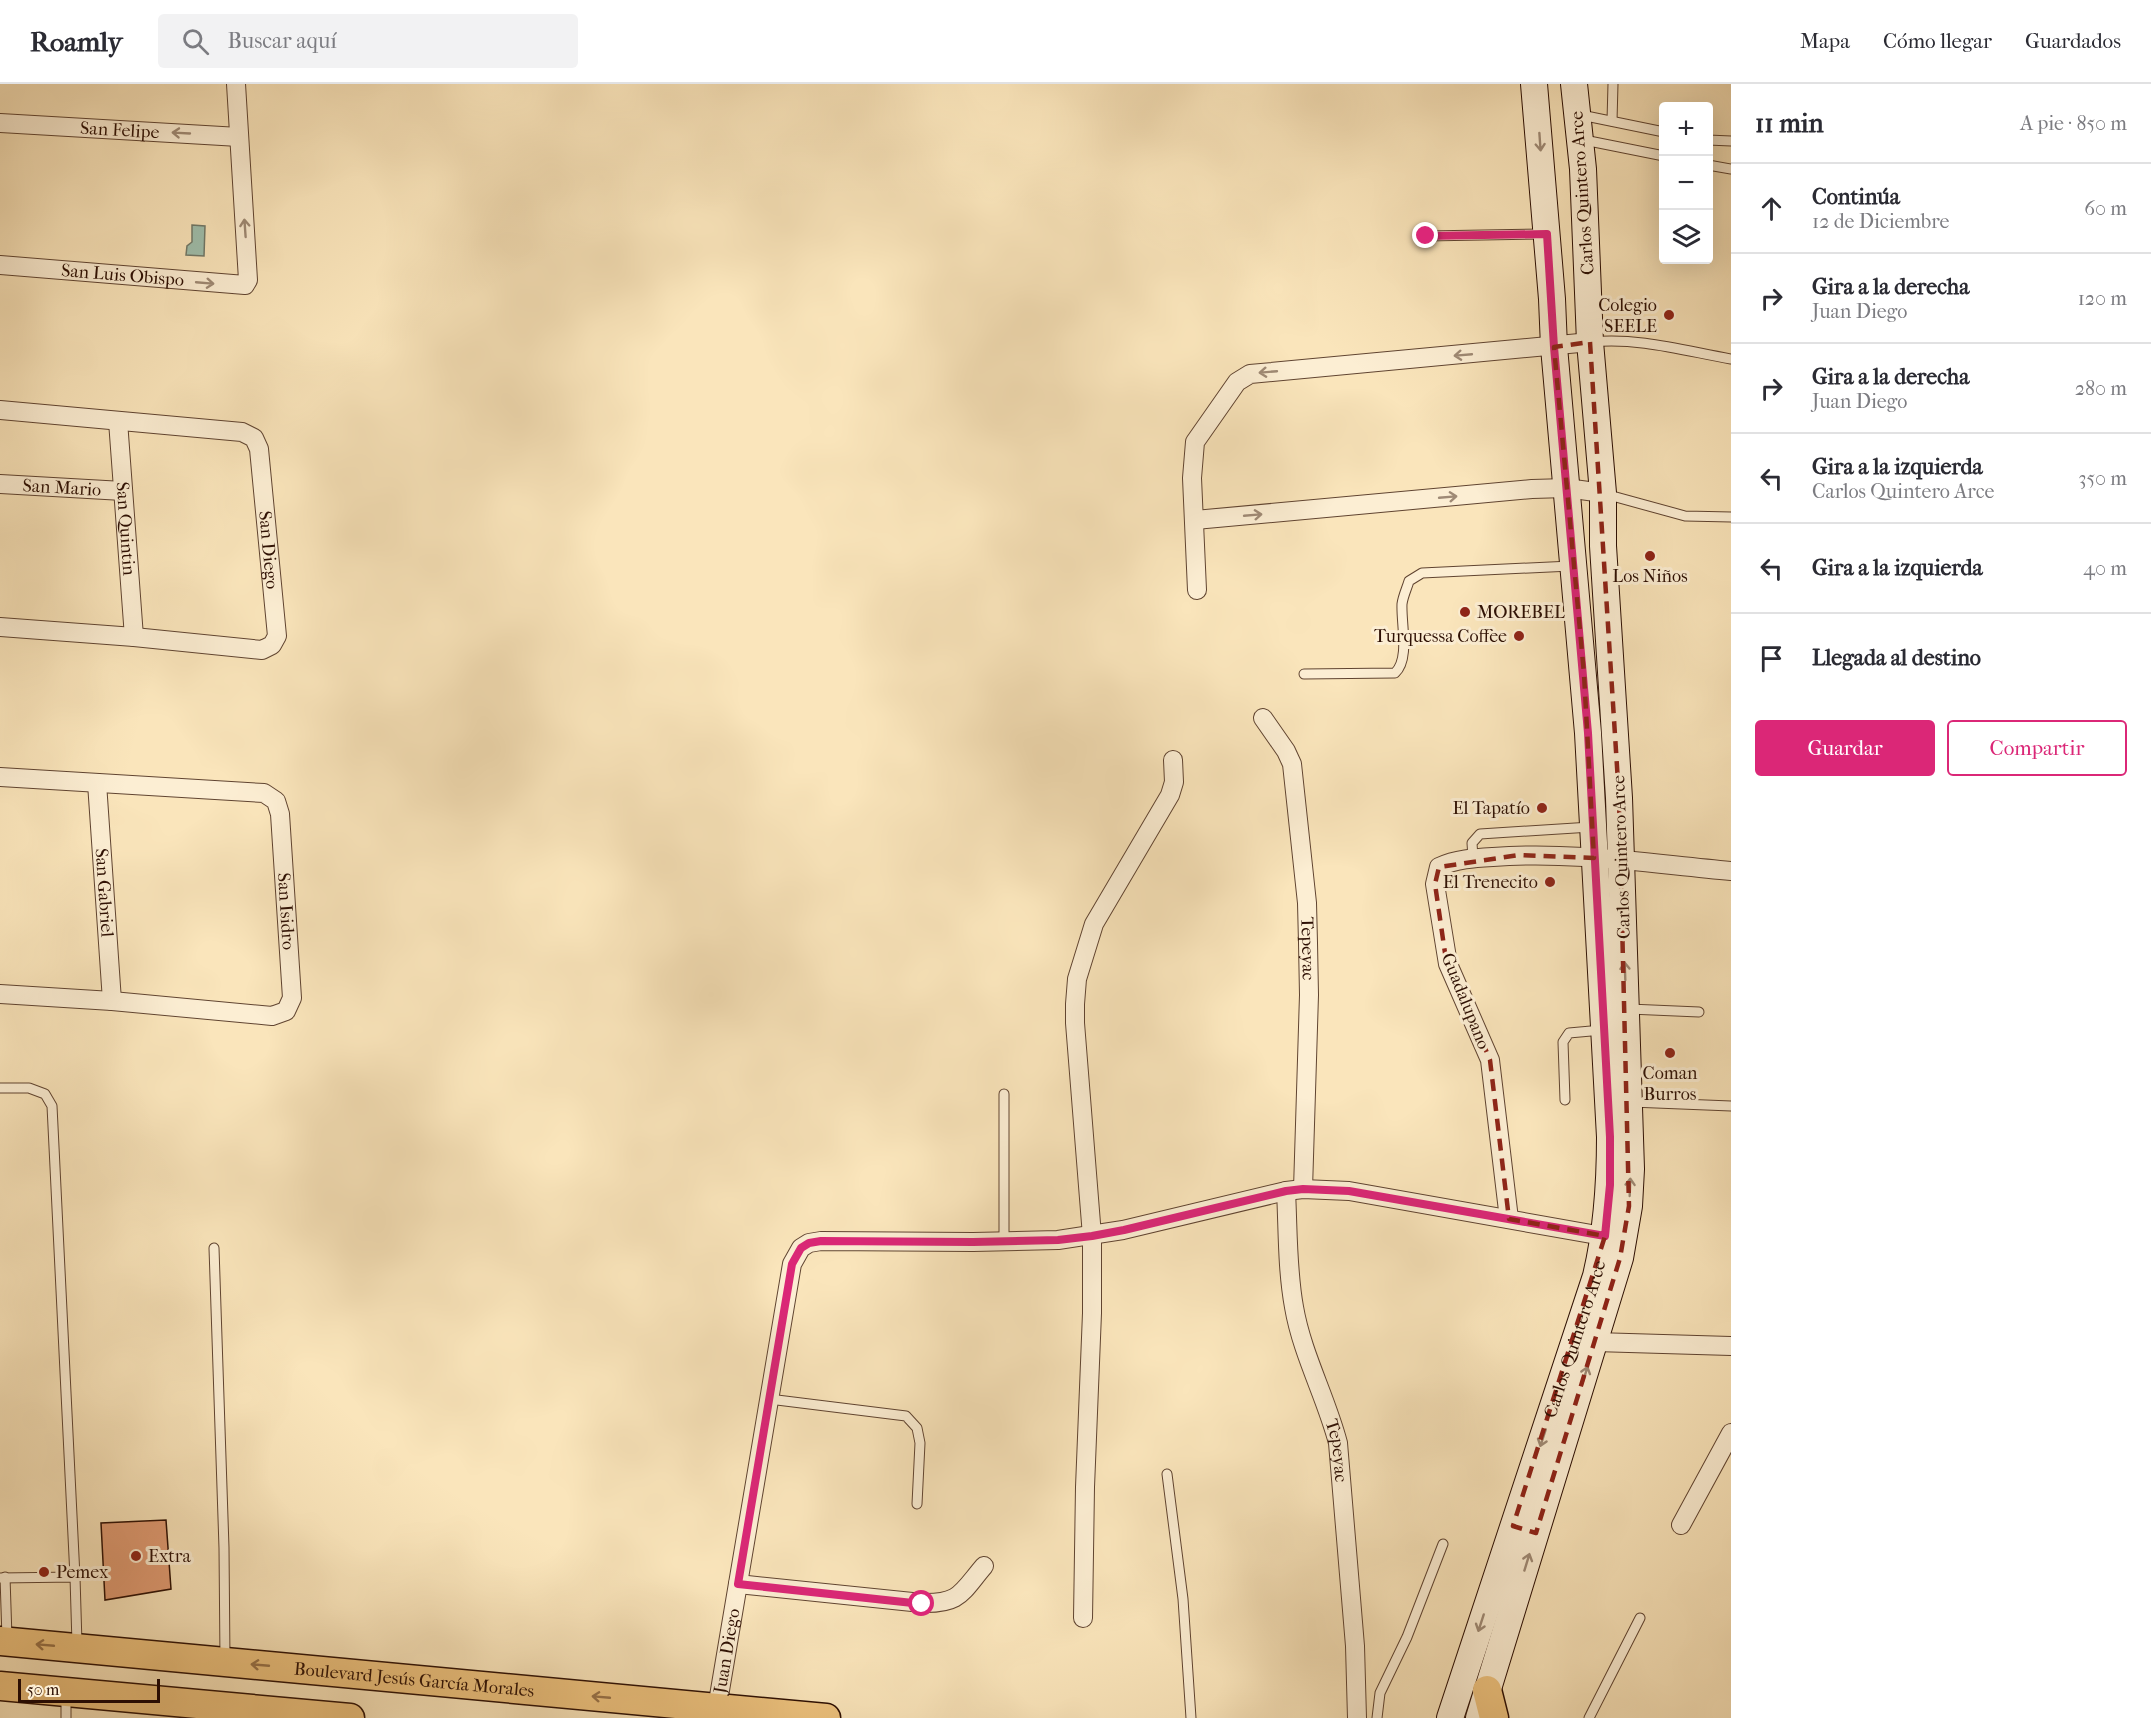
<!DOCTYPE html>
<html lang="es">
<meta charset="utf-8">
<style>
:root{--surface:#fff;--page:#f2f2f3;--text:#2b2b33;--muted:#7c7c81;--line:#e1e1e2;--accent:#db2777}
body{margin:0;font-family:"IM FELL French Canon",serif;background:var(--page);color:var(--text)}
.controls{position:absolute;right:18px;top:18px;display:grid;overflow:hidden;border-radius:6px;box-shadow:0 6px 24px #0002}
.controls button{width:54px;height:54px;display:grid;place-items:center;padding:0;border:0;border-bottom:2px solid var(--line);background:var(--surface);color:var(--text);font:30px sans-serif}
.scale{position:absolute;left:18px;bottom:15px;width:142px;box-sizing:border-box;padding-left:6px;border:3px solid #2d0f03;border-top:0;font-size:16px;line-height:21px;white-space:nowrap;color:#2d0f03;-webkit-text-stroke:4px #fceed3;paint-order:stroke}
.stop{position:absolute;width:18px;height:18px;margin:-14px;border:4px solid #db2777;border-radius:50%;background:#fff}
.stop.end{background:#db2777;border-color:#fff;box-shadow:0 2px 6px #0008}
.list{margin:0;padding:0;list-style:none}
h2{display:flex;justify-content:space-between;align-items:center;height:78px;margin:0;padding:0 24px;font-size:26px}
h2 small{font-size:20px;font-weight:400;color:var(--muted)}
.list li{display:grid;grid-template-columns:39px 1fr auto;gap:18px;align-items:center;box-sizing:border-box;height:90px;padding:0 24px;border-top:2px solid var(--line)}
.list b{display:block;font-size:22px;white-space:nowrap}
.list p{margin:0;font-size:20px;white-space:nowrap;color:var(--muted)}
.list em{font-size:20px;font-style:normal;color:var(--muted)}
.actions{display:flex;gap:12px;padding:18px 24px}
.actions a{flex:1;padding:14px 0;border:2px solid var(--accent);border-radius:6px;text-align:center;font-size:21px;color:var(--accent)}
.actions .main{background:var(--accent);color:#fff}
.icon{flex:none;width:33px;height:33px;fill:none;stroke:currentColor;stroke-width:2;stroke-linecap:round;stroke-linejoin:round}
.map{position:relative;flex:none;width:1731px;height:1634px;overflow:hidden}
header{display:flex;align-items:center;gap:36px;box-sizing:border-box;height:84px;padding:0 30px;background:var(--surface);border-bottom:2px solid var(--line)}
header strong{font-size:28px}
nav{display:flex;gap:33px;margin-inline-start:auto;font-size:21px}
.search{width:420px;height:54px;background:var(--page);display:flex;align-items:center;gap:15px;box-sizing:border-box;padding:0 21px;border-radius:6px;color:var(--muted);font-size:22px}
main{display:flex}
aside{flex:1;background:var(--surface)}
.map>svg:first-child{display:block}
.water{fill:#9fbfad;stroke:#717969;stroke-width:1.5}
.building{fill:#e09b73;stroke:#2d0f03;stroke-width:1.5}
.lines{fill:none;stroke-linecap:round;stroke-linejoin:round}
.lane-casing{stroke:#604431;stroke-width:11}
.street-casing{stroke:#604431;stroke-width:20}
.secondary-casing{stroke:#2d0f03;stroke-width:28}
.primary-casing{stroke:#2d0f03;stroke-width:31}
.lane{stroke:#fceed3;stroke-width:9}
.street{stroke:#fceed3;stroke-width:18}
.secondary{stroke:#fceed3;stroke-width:26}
.primary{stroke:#edc27e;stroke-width:28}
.oneway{stroke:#9f8a75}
.oneway2{stroke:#977147}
.route{stroke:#db2777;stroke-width:8}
.marked{fill:none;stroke:#8f2418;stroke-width:4.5;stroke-dasharray:12 8;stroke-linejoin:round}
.poi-dot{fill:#8f2418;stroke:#fceed3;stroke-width:2}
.labels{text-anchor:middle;stroke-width:6;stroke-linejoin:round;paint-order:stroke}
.street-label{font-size:18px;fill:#2d0f03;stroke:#fceed3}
.poi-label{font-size:18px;fill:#2d0f03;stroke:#fceed3;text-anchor:end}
</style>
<header>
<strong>Roamly</strong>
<div class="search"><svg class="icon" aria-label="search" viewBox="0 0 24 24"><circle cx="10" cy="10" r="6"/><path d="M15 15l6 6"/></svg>Buscar aquí</div>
<nav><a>Mapa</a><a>Cómo llegar</a><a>Guardados</a></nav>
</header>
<main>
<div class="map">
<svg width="1731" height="1634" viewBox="0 0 1731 1634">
<rect width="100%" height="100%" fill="#fae5bb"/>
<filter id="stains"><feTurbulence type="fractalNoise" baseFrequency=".00333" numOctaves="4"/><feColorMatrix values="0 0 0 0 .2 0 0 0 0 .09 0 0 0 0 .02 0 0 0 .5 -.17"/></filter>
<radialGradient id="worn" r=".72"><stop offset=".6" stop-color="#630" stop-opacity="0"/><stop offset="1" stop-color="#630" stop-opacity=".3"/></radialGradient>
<polygon class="water" points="192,141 205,142 204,172 186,171 187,162 192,158"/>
<polygon class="building" points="166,1436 171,1505 105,1516 101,1439"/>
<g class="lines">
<defs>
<g id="lane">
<polyline points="1581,31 1664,48"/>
<polyline points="1612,37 1613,0"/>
<polyline points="1584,56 1664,72"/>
<polyline points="1708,56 1731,57"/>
<polyline points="1708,81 1731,85"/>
<polyline points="1426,152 1545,150"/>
<path d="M1591,258C1638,253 1685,267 1731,275"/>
<polyline points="1605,410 1685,432 1731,433"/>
<path d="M1304,590L1395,589C1410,575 1401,540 1402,520C1403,512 1407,504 1409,497L1422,489L1571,482"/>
<polyline points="1473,774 1472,759 1480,750 1591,743"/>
<polyline points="1629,925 1699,928"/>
<polyline points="0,1004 29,1004 45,1010 52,1022 75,1493"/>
<polyline points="1004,1010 1004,1158"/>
<polyline points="1565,1016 1563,958 1569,949 1602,946"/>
<polyline points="1631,1018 1731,1022"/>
<polyline points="214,1164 224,1464 225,1576"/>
<polyline points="769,1315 906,1332 917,1344 920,1359 917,1420"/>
<polyline points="1167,1390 1183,1515 1191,1634"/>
<polyline points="5,1493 7,1554"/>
<polyline points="0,1494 75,1493 77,1560"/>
<polyline points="66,1634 66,1612"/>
<polyline points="1377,1634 1380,1609 1407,1553 1443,1460"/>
<polyline points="1589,1634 1640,1534"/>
</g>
<g id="street">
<path id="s1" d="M0,39L239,53"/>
<path id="s2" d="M0,181L245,201L248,196L236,0"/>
<path id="s3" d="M0,326L242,348L254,354L259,365L277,552L272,561L262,566L134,553L0,543"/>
<path id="s4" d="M118,337L134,553"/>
<path id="s5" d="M0,400L123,407"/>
<polyline points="1195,436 1532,405 1566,404 1603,409"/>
<polyline points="1197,506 1192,394 1195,358 1237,298 1250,290 1590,258"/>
<path id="s6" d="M1263,634L1286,667L1292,680L1307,819L1308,859L1309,911L1303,1105"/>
<path id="s7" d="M0,693L264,709L276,717L280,730L292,914L286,927L272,932L112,917L0,910"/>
<path id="s8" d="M97,699L112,917"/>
<path id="s9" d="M1286,1107C1288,1145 1287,1185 1294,1223C1302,1270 1326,1313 1338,1359L1355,1562L1357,1634"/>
<path d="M1509,1135L1490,976L1448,880L1435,800L1439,783C1456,775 1475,774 1493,773C1573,767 1652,780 1731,787"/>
<polyline points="1595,1258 1731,1262"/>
<polyline points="1681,1441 1731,1349"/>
<path d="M738,1500L922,1519C960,1520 961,1509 984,1482"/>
<polyline points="1083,1534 1085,1403 1092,1229 1092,1152 1075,939 1075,920 1077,895 1094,840 1170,711 1174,698 1173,676"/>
<path id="s10" d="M717,1624L792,1180L801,1164L809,1159L821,1157L973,1158L1058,1156L1123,1146L1286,1107L1303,1105L1349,1107L1614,1154"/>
</g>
<g id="secondary">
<path id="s11" d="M1450,1634L1596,1192C1607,1146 1610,1101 1610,1053L1588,649L1554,263L1552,215L1534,0"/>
<polyline points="1479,1634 1620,1174 1629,1122 1631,1085 1619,714 1603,462 1603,409 1590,258 1583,85 1574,0"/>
</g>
<g id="primary">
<path id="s12" d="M0,1557L826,1634"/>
<polyline points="0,1602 350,1634"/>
<polyline points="1487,1606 1494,1634"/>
</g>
</defs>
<use href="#lane" class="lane-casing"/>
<use href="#street" class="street-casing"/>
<use href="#secondary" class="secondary-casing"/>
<use href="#primary" class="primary-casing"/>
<use href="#lane" class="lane"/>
<use href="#street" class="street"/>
<use href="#secondary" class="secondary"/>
<use href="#primary" class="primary"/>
</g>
<defs><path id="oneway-shaft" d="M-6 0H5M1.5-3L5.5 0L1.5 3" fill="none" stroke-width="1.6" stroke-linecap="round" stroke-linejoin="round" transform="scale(1.5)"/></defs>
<g class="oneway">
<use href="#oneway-shaft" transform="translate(181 49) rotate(-177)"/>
<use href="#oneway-shaft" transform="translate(1540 58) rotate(86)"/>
<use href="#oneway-shaft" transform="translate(245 144) rotate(-94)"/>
<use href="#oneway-shaft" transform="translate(205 199) rotate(5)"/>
<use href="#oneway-shaft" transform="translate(1463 271) rotate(175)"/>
<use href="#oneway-shaft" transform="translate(1268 288) rotate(175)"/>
<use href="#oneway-shaft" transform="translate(1448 413) rotate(-5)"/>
<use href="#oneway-shaft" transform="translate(1253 431) rotate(-5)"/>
<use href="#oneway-shaft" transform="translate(1625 887) rotate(-92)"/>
<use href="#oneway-shaft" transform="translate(1630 1103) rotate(-88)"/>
<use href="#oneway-shaft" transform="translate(1585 1291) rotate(-73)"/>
<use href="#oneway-shaft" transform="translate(1543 1354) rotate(108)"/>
<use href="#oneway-shaft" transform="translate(1527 1478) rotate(-73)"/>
<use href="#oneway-shaft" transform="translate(1481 1539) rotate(108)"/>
</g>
<g class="oneway2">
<use href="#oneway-shaft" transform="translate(45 1561) rotate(-175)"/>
<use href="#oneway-shaft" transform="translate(260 1581) rotate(-175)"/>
<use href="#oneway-shaft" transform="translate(601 1613) rotate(-175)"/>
</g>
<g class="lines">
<polyline class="route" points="922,1520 738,1500 792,1180 801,1164 809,1159 821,1157 973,1158 1058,1156 1092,1152 1124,1146 1286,1107 1303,1105 1349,1107 1605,1152 1610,1101 1610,1053 1588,649 1554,263 1547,150 1426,152"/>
</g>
<path class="marked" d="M1590,258L1619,714L1629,1122L1620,1174L1536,1449L1513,1442L1605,1152L1509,1135L1490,976L1445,869L1435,800L1439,783L1519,771L1594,774L1584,590L1554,263Z"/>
<g class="poi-dot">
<circle cx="1669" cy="231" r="6"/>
<circle cx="1650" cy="472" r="6"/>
<circle cx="1465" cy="528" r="6"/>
<circle cx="1519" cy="552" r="6"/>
<circle cx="1542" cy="724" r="6"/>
<circle cx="1550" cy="798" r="6"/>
<circle cx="1670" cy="969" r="6"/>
<circle cx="136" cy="1472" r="6"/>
<circle cx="44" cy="1488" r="6"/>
</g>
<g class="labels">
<g class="street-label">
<text dy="6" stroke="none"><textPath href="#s1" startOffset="120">San Felipe</textPath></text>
<text transform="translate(1582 109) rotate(-94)" y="6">Carlos Quintero Arce</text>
<text dy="6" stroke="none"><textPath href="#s2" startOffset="123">San Luis Obispo</textPath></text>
<text dy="6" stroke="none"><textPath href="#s5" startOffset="62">San Mario</textPath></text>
<text dy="6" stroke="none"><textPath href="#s4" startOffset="108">San Quintin</textPath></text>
<text dy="6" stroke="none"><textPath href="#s3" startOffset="370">San Diego</textPath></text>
<text transform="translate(1621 773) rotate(-92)" y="6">Carlos Quintero Arce</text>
<text dy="6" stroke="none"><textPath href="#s8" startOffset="110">San Gabriel</textPath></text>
<text dy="6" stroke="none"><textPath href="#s7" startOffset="390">San Isidro</textPath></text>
<text dy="6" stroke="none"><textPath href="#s6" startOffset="240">Tepeyac</textPath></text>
<text transform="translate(1466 917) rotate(68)" y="6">Guadalupano</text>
<text dy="6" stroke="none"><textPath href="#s11" startOffset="399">Carlos Quintero Arce</textPath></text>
<text dy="6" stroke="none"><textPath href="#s9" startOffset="267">Tepeyac</textPath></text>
<text dy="6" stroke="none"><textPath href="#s10" startOffset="58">Juan Diego</textPath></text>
<text dy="6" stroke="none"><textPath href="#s12" startOffset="416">Boulevard Jesús García Morales</textPath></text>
</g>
<g class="poi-label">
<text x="1657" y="227">Colegio<tspan x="1657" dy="21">SEELE</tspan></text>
<text x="1650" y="498" text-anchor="middle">Los Niños</text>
<text x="1477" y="534" text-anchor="start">MOREBEL</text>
<text x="1507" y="558">Turquessa Coffee</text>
<text x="1530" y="730">El Tapatío</text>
<text x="1538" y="804">El Trenecito</text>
<text x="1670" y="995" text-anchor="middle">Coman<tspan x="1670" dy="21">Burros</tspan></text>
<text x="148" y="1478" text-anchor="start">Extra</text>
<text x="56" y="1494" text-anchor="start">Pemex</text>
</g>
</g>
<rect width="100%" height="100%" filter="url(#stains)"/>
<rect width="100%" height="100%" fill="url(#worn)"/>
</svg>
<div class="controls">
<button>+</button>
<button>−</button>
<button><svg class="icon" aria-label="layers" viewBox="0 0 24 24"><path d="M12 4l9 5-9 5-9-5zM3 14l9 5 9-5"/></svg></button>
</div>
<div class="scale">50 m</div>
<div class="stop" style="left:922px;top:1520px"></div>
<div class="stop end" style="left:1426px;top:152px"></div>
</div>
<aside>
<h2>11 min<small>A pie · 850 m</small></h2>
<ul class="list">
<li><svg class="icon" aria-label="ahead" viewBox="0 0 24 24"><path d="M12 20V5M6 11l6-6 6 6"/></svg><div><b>Continúa</b><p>12 de Diciembre</p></div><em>60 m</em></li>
<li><svg class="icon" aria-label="right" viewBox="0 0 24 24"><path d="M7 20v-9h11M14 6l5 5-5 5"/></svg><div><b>Gira a la derecha</b><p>Juan Diego</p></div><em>120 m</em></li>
<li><svg class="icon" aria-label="right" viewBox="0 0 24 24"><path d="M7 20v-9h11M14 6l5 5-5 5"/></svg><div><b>Gira a la derecha</b><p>Juan Diego</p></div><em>280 m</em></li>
<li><svg class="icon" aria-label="left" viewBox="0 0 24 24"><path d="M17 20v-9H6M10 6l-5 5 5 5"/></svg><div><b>Gira a la izquierda</b><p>Carlos Quintero Arce</p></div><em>350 m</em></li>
<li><svg class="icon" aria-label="left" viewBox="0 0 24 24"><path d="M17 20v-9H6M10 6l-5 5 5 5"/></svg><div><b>Gira a la izquierda</b></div><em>40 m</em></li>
<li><svg class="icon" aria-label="arrive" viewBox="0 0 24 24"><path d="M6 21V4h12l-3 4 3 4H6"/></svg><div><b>Llegada al destino</b></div></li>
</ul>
<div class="actions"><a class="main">Guardar</a><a>Compartir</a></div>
</aside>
</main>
